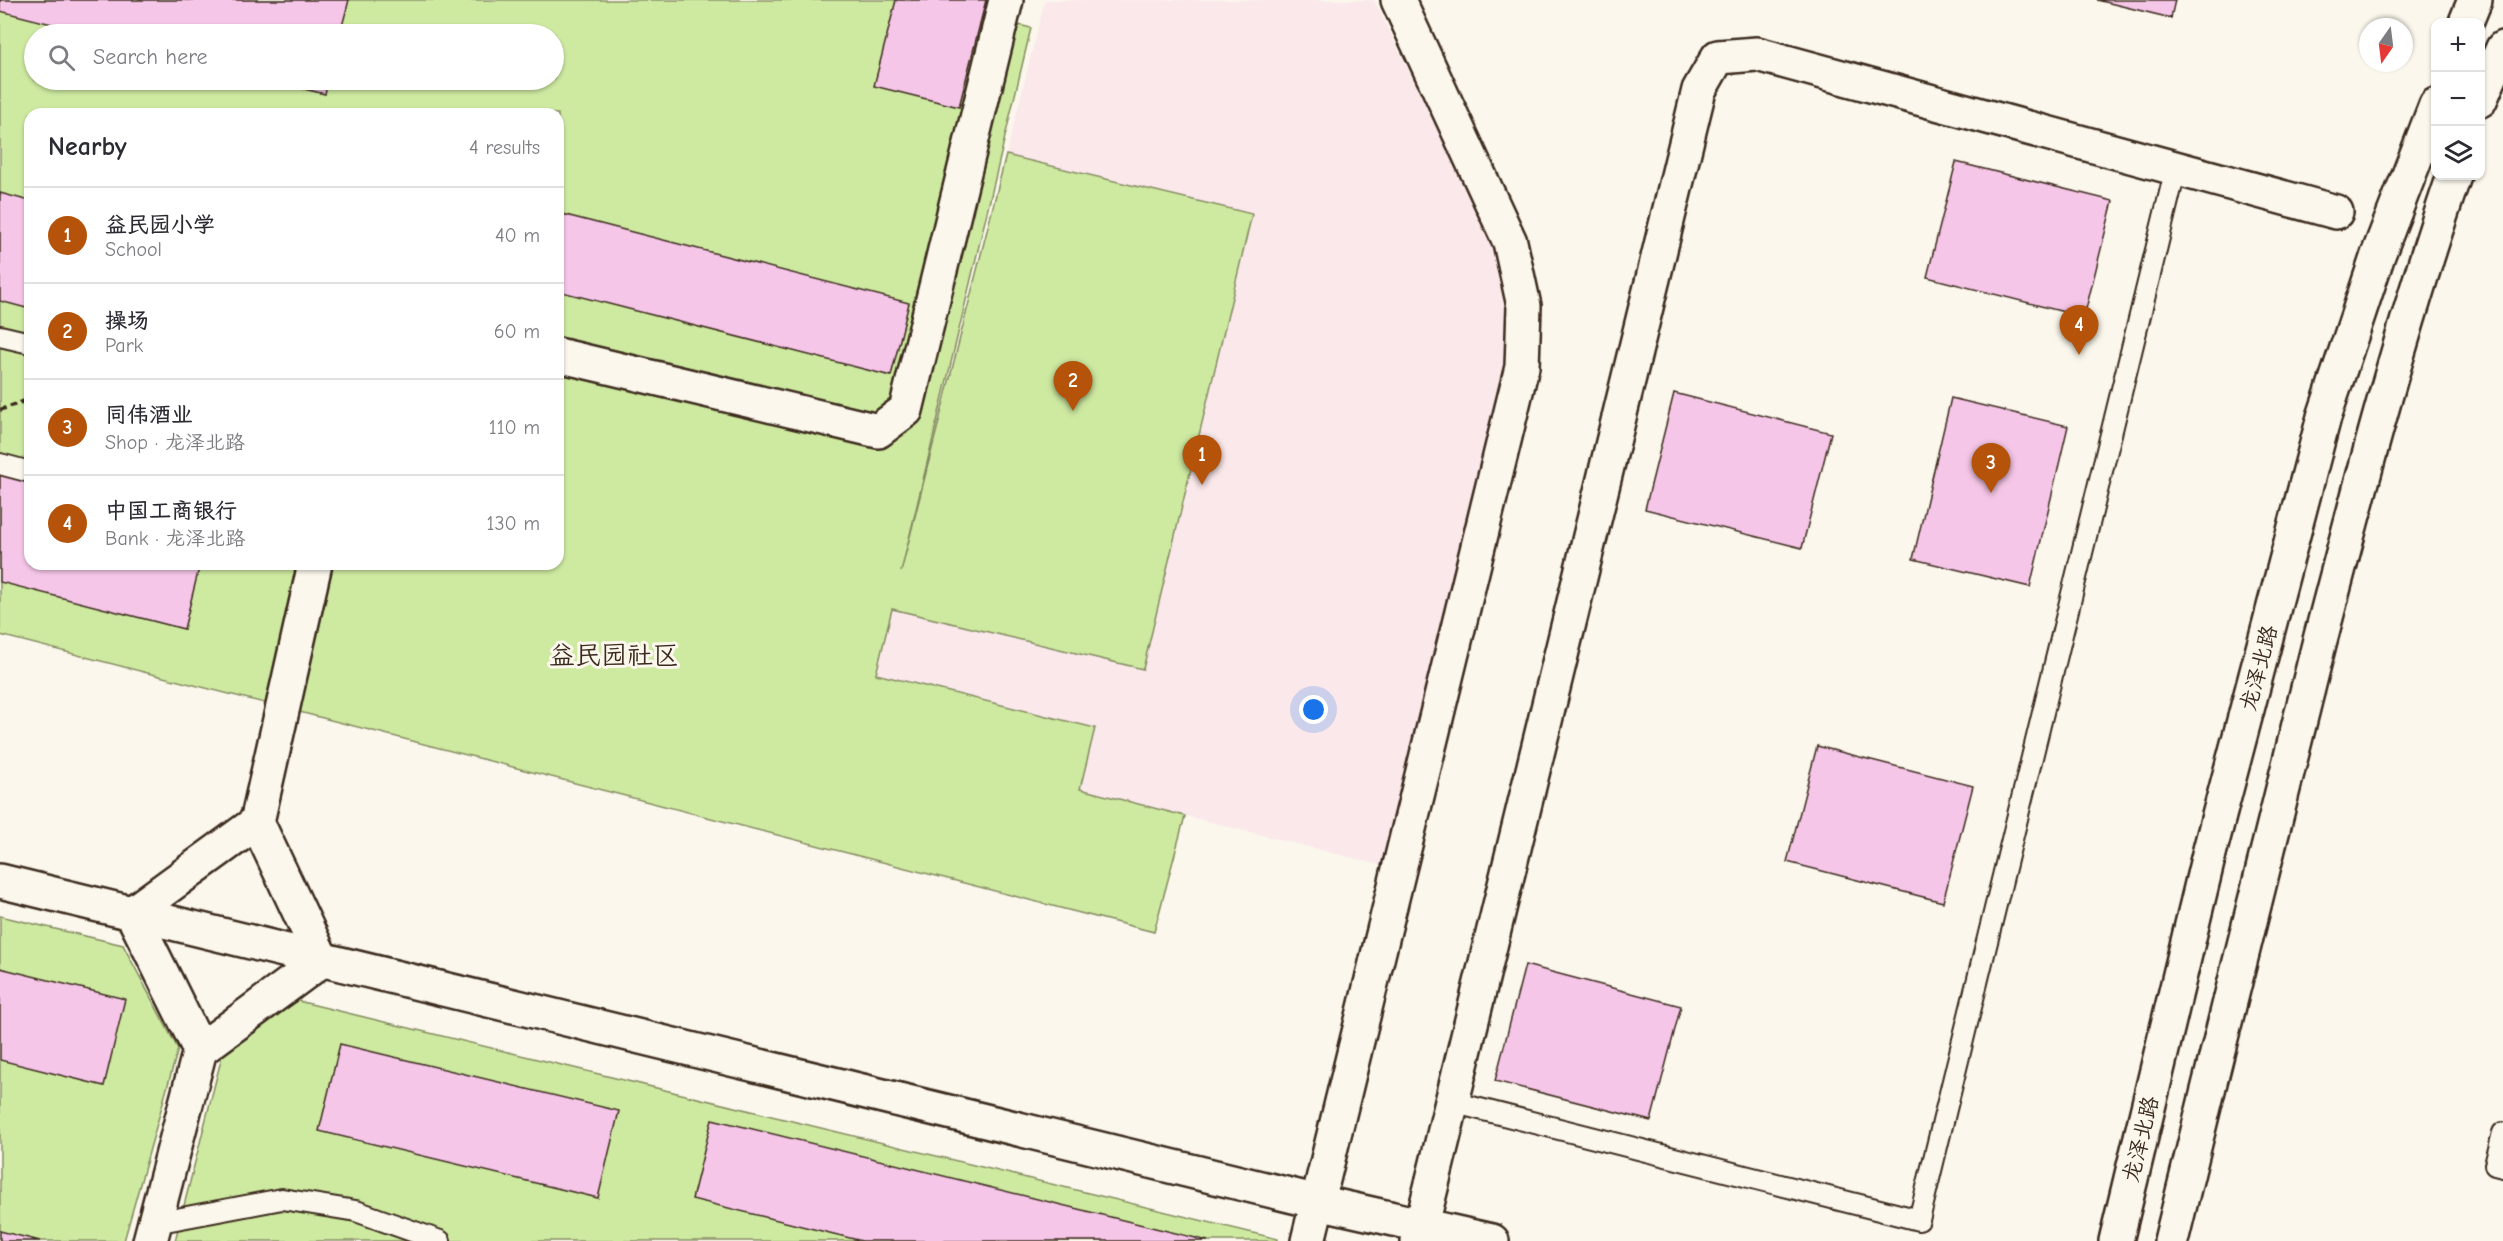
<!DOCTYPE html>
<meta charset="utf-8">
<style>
:root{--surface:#fff;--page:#f2f2f3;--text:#2b2b33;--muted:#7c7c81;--line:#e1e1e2;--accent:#b45309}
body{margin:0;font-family:"Comic Neue","LXGW WenKai TC",sans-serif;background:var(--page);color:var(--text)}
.controls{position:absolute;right:18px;top:18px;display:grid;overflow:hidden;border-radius:12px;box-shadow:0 2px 4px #0004}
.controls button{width:54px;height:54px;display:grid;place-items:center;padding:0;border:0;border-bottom:2px solid var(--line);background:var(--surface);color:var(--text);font:30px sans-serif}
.compass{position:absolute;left:2359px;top:18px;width:54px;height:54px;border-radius:50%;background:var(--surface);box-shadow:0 2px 4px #0004;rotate:194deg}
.you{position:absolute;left:1314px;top:710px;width:21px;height:21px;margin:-15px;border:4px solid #fff;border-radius:50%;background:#1a73e8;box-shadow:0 0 0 9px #1a73e833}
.badge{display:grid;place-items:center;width:39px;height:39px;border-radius:50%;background:var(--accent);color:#fff;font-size:20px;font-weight:700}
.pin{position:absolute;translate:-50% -50px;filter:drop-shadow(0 2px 3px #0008)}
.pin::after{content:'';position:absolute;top:32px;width:21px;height:18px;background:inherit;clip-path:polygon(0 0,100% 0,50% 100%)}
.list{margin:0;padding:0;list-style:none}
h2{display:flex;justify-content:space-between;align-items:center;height:78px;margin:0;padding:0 24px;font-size:26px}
h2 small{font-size:20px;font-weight:400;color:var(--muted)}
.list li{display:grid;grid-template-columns:39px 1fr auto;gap:18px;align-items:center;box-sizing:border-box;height:96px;padding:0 24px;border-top:2px solid var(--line)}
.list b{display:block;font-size:22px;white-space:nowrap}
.list p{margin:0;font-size:20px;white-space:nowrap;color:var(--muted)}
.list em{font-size:20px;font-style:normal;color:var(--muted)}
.icon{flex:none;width:33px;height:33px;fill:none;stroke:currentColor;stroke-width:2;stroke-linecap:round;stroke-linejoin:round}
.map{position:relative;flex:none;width:2503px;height:1241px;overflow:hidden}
.search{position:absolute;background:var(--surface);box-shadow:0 2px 4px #0004;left:24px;top:24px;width:540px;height:66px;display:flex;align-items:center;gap:15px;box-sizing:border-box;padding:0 21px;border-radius:33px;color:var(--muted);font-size:22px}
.panel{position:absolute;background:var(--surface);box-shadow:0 2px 4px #0004;left:24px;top:108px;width:540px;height:462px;border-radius:18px}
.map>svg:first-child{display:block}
.built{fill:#fae8eb}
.green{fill:#ceeaa1;stroke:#848a60;stroke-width:1.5;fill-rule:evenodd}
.building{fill:#f6c6e8;stroke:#3b2a1e;stroke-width:1.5}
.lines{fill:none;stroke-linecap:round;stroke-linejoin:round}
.lane-casing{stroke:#3b2a1e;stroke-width:24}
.street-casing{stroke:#3b2a1e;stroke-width:38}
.secondary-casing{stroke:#3b2a1e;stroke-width:38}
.path{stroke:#3b2a1e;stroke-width:4;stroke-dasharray:6 4.5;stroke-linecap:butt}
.lane{stroke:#fbf7ec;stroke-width:20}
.street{stroke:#fbf7ec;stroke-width:33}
.secondary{stroke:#fbf7ec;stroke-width:33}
.labels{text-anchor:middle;stroke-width:6;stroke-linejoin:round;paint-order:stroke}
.street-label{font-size:22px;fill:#3b2a1e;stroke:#fbf7ec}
.quarter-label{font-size:26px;fill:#3b2a1e;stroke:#fbf7ec}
</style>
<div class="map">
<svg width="2503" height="1241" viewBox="0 0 2503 1241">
<rect width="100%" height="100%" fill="#fbf7ec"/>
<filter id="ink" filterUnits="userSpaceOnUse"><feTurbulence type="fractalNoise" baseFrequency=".0167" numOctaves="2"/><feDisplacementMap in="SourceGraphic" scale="12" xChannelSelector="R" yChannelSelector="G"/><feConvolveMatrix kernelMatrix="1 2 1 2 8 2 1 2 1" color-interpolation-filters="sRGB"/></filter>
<g filter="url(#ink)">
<polygon class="built" points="1045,0 1374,0 1496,248 1511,361 1384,866 1080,789 1094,728 876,674"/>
<g class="green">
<path d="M0,0H916L1031,28L901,572L1006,155L1252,214L1143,669L892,609L876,674L1095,728L1080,789L1185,816L1154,932L0,635ZM34,34H554V80H34ZM30,114H558V564H30Z"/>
<polygon points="0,916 123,945 178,1049 124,1241 0,1241"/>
<polygon points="298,1001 1278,1239 1278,1241 175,1241 224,1048"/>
</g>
<g class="building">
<polygon points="0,0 349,0 340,34 91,34 0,11"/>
<polygon points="896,0 986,0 959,107 874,86"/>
<polygon points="2097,0 2175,0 2171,18"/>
<polygon points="267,80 328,80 325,94"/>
<polygon points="1956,162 2113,201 2084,317 1927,277"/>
<polygon points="0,193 30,201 30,309 0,301"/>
<polygon points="558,213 909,303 891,376 558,291"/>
<polygon points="1674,393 1831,433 1802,548 1645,509"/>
<polygon points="1951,398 2068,426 2030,587 1913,559"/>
<polygon points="0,474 30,482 30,564 200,564 184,629 0,582"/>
<polygon points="1817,746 1973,786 1943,902 1787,862"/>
<polygon points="1525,965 1681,1006 1651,1121 1495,1081"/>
<polygon points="0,968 125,999 104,1086 0,1060"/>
<polygon points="340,1044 619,1111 598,1198 319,1131"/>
<polygon points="712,1119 1208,1241 862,1241 692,1199"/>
<polygon points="0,1231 40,1241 0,1241"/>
</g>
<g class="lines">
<defs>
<g id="lane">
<polyline points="0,336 30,343"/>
<polyline points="0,464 30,472"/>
<polyline points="1452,1102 1919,1220 2176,168"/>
<polyline points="2503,1133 2495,1165 2503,1167"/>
<polyline points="155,1223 282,1199 356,1211 440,1241"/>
</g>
<g id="street">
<polyline points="558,355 878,431 906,410 1006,0"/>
<polyline points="0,881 1318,1202 1492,1241"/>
<polyline points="200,1050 132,913 257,822"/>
<polyline points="150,1241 200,1050 322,960 257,822 315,564"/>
<polyline points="1308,1241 1522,367 1524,306 1510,242 1398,0"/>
<polyline points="1418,1241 1699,90 1718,57 1757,54 2336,212"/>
</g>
<g id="secondary">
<polyline points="2466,22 2475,0"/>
<polyline points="2480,100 2503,48"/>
<polyline points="2116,1241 2210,850 2324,417 2378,255 2436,105"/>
<path d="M2171,1241C2220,1042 2268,843 2319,644C2360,487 2401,329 2454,176"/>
</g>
</defs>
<use href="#lane" class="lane-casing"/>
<use href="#street" class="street-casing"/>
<use href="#secondary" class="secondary-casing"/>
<polyline class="path" points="0,410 30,399"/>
<use href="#lane" class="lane"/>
<use href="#street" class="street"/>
<use href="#secondary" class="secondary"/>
</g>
</g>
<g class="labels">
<g class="street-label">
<text transform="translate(2258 668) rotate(-75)" y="8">龙泽北路</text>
<text transform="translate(2140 1139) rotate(-76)" y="8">龙泽北路</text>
</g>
<g class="quarter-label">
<text x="614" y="664">益民园社区</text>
</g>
</g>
</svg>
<div class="controls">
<button>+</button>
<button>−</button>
<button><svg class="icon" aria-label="layers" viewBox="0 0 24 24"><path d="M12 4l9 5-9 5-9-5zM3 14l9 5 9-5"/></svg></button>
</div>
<svg class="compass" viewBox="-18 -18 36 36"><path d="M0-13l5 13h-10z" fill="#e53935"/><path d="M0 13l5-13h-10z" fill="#7c7c81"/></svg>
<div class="you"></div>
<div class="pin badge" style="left:1202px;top:485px">1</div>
<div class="pin badge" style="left:1073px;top:411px">2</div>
<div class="pin badge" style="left:1991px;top:493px">3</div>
<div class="pin badge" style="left:2079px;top:355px">4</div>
<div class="search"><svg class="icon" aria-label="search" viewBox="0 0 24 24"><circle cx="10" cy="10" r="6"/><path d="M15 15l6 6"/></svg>Search here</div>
<section class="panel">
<h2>Nearby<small>4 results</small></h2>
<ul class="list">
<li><span class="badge">1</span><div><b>益民园小学</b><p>School</p></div><em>40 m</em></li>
<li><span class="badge">2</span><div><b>操场</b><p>Park</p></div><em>60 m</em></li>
<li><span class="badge">3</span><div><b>同伟酒业</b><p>Shop · 龙泽北路</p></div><em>110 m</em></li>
<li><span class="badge">4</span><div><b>中国工商银行</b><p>Bank · 龙泽北路</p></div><em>130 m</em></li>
</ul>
</section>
</div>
